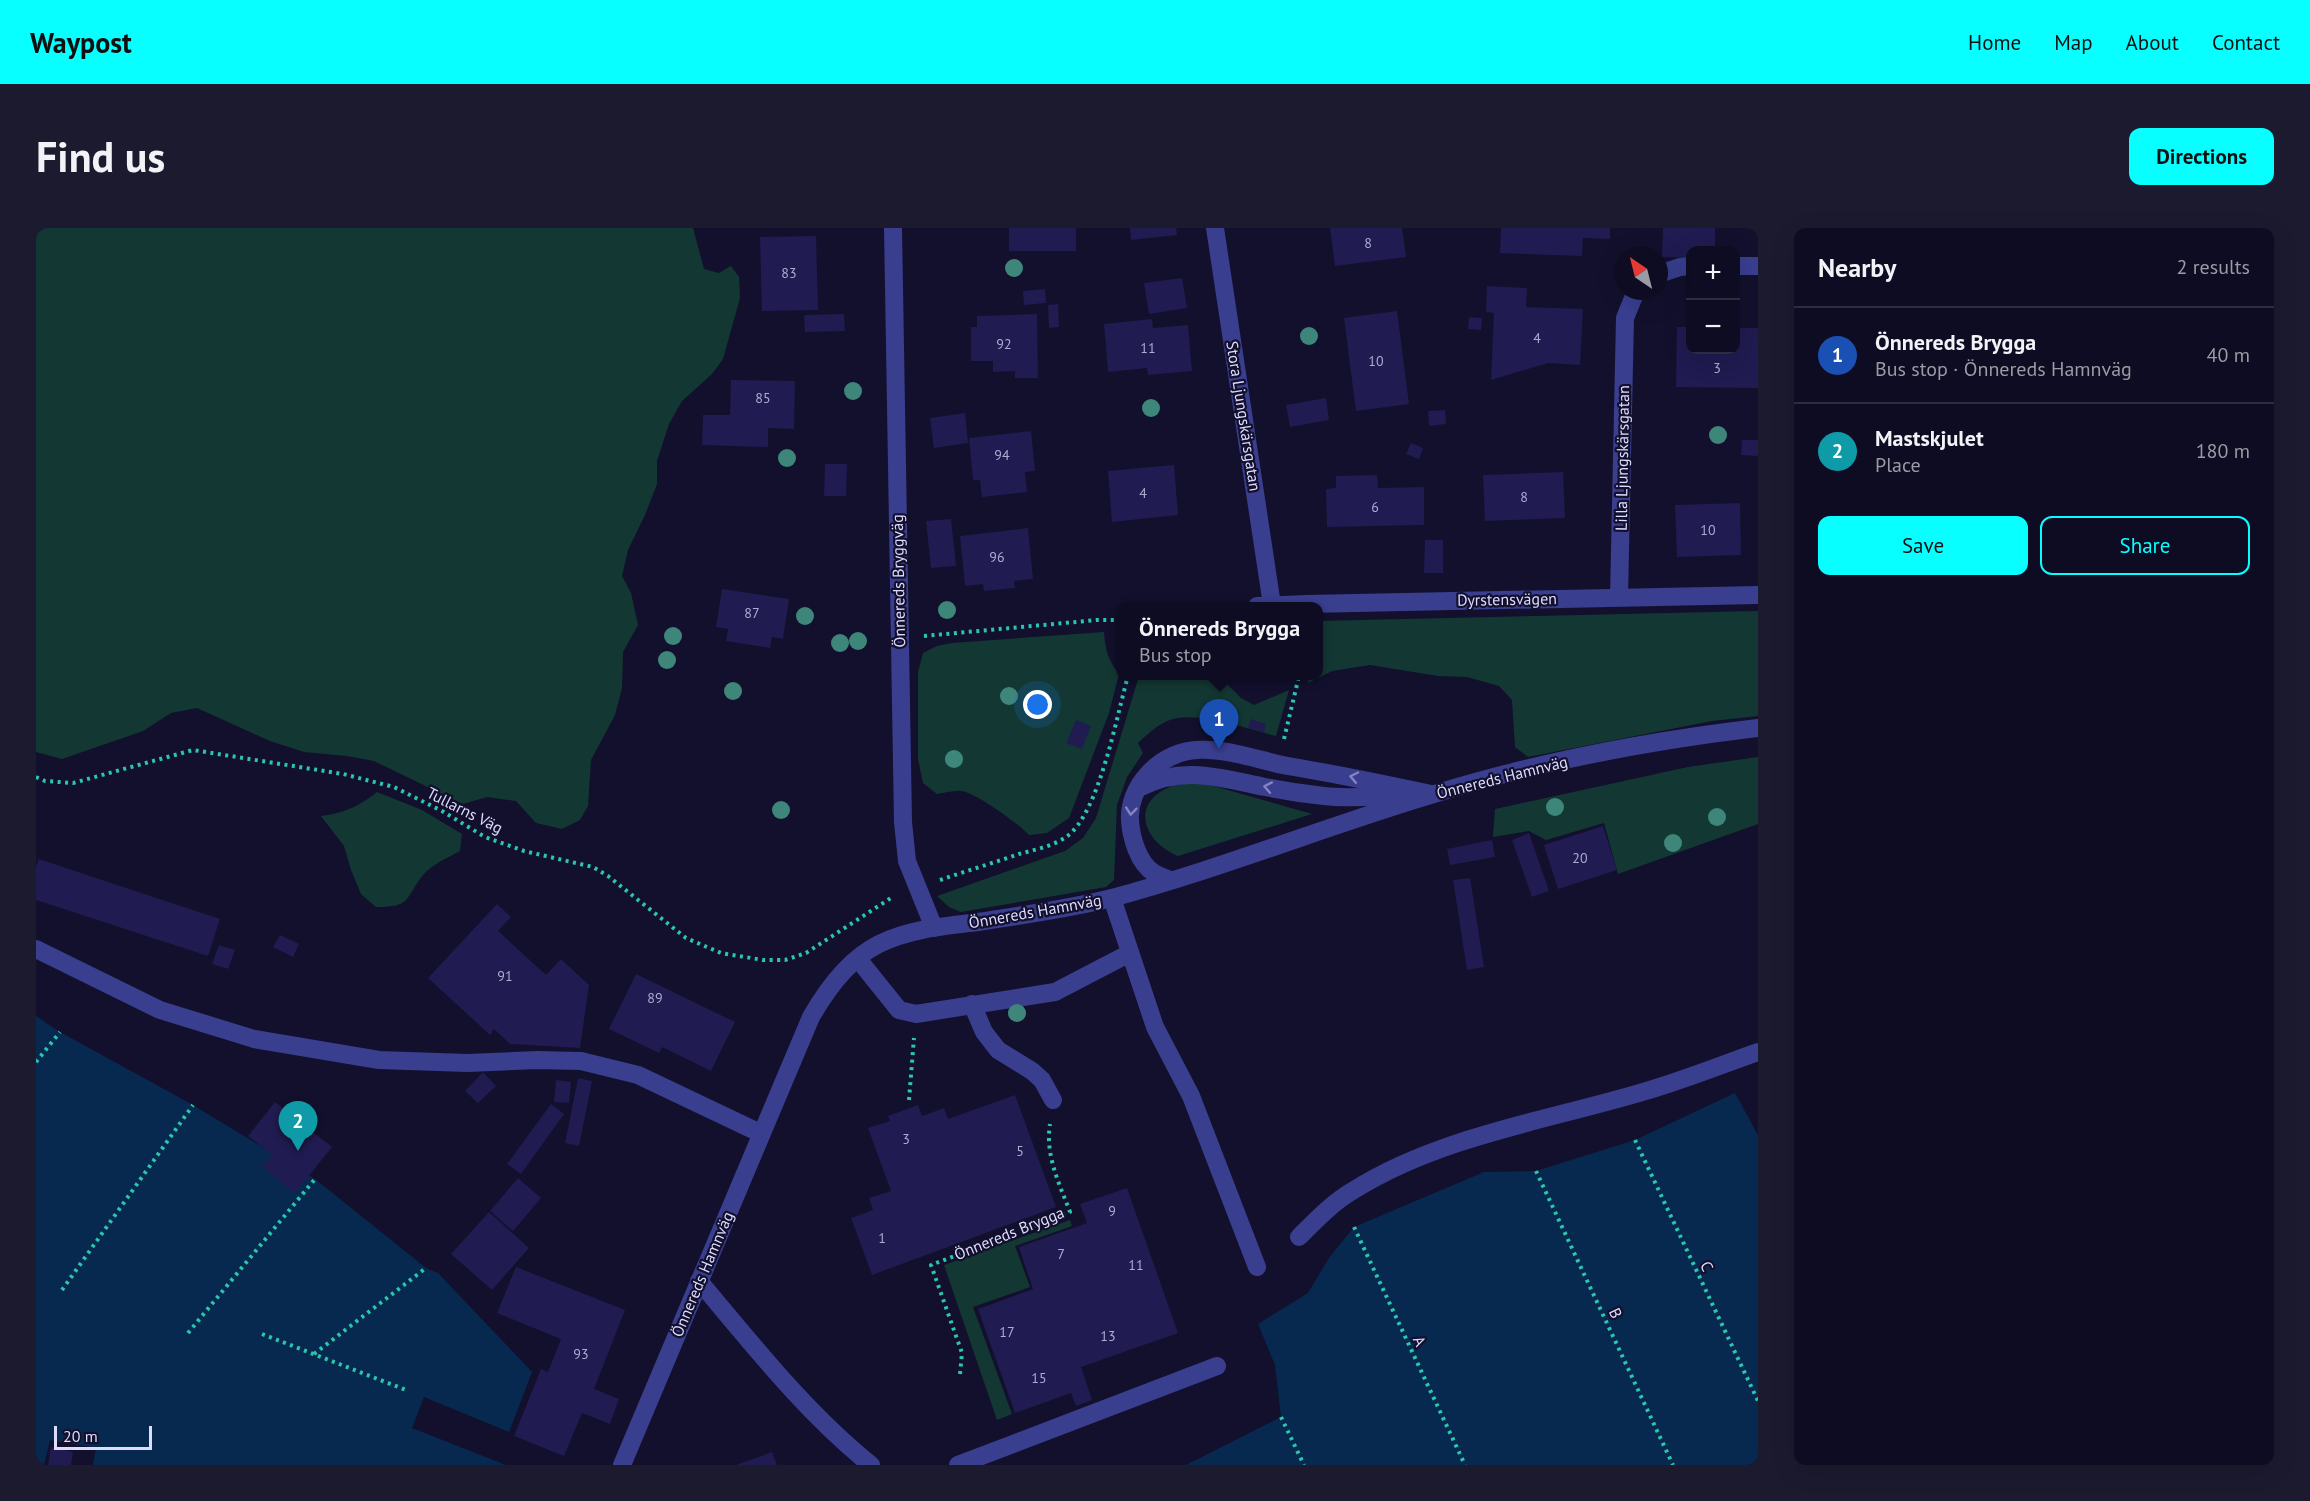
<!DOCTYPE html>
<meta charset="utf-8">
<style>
:root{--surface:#0e0c22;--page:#1c1a2f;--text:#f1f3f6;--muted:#9b9ba5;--line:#2e2c40;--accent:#08ffff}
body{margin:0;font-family:"PT Sans",sans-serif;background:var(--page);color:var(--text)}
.controls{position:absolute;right:18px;top:18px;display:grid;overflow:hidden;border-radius:12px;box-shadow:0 6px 24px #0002}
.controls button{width:54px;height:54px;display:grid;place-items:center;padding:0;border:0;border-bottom:2px solid var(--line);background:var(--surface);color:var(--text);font:30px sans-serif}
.compass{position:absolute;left:1578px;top:18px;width:54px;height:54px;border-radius:50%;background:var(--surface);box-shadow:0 6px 24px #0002;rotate:325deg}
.scale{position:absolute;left:18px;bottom:15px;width:98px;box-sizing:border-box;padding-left:6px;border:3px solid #dddcff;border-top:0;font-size:16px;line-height:21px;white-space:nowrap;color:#dddcff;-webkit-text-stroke:4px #12102d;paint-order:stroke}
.you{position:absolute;left:1002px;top:477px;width:21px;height:21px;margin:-15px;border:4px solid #fff;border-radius:50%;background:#1a73e8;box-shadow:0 0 0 9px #1a73e833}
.badge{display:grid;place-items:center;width:39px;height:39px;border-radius:50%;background:var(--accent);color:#fff;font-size:20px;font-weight:700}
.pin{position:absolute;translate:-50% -50px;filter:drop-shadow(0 2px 3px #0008)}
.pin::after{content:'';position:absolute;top:32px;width:21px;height:18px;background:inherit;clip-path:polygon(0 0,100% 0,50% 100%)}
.popup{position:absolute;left:1080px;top:374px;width:207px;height:78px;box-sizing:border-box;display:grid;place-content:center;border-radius:12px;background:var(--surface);filter:drop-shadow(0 2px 4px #0005);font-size:20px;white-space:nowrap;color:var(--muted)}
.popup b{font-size:22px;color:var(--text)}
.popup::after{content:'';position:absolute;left:50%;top:100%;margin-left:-12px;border:12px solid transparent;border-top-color:var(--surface)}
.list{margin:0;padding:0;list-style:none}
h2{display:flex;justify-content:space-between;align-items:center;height:78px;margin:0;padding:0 24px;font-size:26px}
h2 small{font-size:20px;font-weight:400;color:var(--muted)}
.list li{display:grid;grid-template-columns:39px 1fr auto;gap:18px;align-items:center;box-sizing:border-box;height:96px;padding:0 24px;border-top:2px solid var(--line)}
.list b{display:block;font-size:22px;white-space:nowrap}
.list p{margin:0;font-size:20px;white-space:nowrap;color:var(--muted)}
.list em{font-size:20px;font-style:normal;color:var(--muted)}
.actions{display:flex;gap:12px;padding:18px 24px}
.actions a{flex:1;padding:14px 0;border:2px solid var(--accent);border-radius:12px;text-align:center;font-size:21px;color:var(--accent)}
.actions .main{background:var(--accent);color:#111}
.map{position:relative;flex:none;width:1722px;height:1237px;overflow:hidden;border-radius:12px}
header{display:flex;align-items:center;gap:36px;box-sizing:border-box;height:84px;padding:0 30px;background:var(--accent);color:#111}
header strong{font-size:28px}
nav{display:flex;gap:33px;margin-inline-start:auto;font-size:21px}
.intro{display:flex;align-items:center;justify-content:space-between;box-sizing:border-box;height:144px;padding:0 36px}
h1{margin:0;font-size:42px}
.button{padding:15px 27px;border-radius:12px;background:var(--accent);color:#111;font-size:21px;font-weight:700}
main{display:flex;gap:36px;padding:0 36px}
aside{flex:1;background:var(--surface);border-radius:12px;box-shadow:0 6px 24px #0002}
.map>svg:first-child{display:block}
.green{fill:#133833}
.water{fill:#08294f}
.pier{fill:#12102d}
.building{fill:#201b50}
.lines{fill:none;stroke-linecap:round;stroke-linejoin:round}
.path{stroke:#2ac6ad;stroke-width:4;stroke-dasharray:3 4.5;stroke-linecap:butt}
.minor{stroke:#393e8f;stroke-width:18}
.tree{fill:#3d8679}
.oneway{stroke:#8385c1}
.labels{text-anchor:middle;stroke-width:4.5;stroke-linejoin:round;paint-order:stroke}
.number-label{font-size:14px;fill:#aeacd3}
.street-label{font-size:16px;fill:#dddcff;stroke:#12102d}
</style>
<header>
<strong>Waypost</strong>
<nav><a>Home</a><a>Map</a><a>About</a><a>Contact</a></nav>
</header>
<div class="intro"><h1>Find us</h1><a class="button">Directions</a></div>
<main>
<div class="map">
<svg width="1722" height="1237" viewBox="0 0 1722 1237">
<rect width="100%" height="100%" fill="#12102d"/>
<g class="green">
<polygon points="0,0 657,0 668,41 683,45 695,38 703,49 704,70 687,131 676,146 646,173 633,196 621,233 621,256 609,287 592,322 586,348 595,365 602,397 587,424 586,460 579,487 555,532 552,578 544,592 526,601 500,595 480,573 451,569 427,576 338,533 311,528 268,524 234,513 161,480 135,485 107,503 26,531 0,524"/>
<polygon points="1722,383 1722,488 1676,493 1492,529 1479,519 1476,472 1463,458 1431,449 1402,448 1334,437 1296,443 1272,455 1273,448 1282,448 1282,393"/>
<path d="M1068,404C1069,421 1072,432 1083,446L1073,485L1033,590L1011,605L993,607C983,596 939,564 925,563C918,562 909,565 901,566L887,555L882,531V444L887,425L901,418L916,415Z"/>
<path d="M1103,448H1159L1191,456L1205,470L1218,477L1253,462L1240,508C1212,501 1171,486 1142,490C1126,492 1114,504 1102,515L1107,525L1091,549L1081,577L1078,652L1070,659L925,684L913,679L901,668L1029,623L1047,610L1060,590Z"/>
<polygon points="1722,529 1722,596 1582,646 1568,595 1510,612 1493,603 1457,609 1459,581 1652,539"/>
<path d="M1154,553L1167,555L1276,586L1142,628C1107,613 1093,575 1136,558C1141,555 1148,555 1154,553Z"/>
<path d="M341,564L386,582L426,606L424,623C411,630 397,636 387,647C368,671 376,679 340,679L325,666L315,642L308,618L285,588C308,585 322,579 341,564Z"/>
<polygon points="1034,992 1036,998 979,1018 994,1059 937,1079 976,1186 961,1192 908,1037"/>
</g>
<g class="water">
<polygon points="0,788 24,804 157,877 279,951 390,1040 402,1045 496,1144 473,1204 388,1169 376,1200 470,1237 0,1237"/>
<polygon points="1699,865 1722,907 1722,1237 1150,1237 1245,1189 1239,1137 1222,1096 1272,1065 1293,1030 1318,999 1448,944 1500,943 1599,912"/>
</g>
<polygon class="pier" points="14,1212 60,1220 57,1237 8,1237"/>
<g class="building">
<rect x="973" y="0" width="67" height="23"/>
<polygon points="1094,0 1140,0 1141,7 1095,12"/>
<polygon points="1294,0 1366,0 1370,29 1299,38"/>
<polygon points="1465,0 1574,0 1574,11 1547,10 1546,28 1464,25"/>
<polygon points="1627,0 1679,0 1679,22 1654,22 1654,30 1626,29"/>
<polygon points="780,8 782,82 726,83 724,9"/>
<polygon points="1146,50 1151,80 1113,86 1108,55"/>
<polygon points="1451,58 1491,60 1490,79 1547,81 1544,137 1512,135 1455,152 1458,85 1450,84"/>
<polygon points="1009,61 1010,75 988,77 987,63"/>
<polygon points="1022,76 1023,99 1013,100 1012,77"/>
<polygon points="1361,83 1373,176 1320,183 1308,90"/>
<polygon points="808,86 809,103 769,104 768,87"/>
<polygon points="1001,86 1002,150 979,150 979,143 957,144 957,133 935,133 935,99 941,99 941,88"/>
<polygon points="1433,89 1446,90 1445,102 1432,101"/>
<polygon points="1116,91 1117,100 1152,97 1156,143 1112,147 1111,140 1072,144 1068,96"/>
<polygon points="1641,99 1654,99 1654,122 1700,122 1700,100 1722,100 1722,160 1640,159"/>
<polygon points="695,152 759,153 758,201 732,200 732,219 666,217 667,187 694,187"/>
<polygon points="1290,170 1293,192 1254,199 1250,177"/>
<polygon points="1409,182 1410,196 1393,198 1392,183"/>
<polygon points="929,185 932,215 898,220 894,190"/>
<polygon points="995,203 999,243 989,244 991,264 946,269 944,252 937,252 933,210"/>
<polygon points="1706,212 1722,212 1722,228 1705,227"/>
<polygon points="1375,215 1387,220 1383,231 1370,226"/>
<polygon points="789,236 811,236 810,268 788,268"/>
<polygon points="1138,237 1142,287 1076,294 1072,243"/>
<polygon points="1527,244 1529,290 1449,293 1447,247"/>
<polygon points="1341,247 1342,260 1388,259 1388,297 1291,299 1290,261 1300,260 1300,248"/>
<polygon points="1704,275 1705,327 1641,329 1639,277"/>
<polygon points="915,291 920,338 895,340 890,293"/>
<polygon points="992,300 997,351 978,353 979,360 948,363 947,356 929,358 924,308"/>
<polygon points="1389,312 1407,312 1407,345 1388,345"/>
<polygon points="686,361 753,371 747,411 736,409 734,420 690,413 692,401 680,399"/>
<polygon points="1215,491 1230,496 1228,504 1212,500"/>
<polygon points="1040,492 1055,498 1046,521 1030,515"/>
<polygon points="1567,598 1581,642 1522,661 1508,617"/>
<polygon points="1493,605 1513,663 1496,669 1476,612"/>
<polygon points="1456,612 1459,629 1414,637 1411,621"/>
<polygon points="3,631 184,691 172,728 0,672 0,639"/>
<polygon points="1434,650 1448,739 1431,742 1417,652"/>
<polygon points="461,676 475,689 462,703 510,747 525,731 553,757 544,820 474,816 458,801 454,807 392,750"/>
<polygon points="244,707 263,716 257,729 237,719"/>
<polygon points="183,717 199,722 192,741 176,736"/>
<polygon points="600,746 699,794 675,843 626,819 623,825 573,801"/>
<polygon points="447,844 460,858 442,875 429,863"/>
<polygon points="542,850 556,853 543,918 529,915"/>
<polygon points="520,852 535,854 533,875 518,874"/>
<polygon points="979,867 1020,979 836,1047 815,990 837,982 833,970 855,963 832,900 854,893 852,888 882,877 886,888 908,880 912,891"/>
<polygon points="239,874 296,919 259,965 226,939 236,927 212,908"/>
<polygon points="515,876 528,886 485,946 471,936"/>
<polygon points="482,950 505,970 477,1003 454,983"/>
<polygon points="1091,960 1142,1105 1045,1139 1056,1172 1040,1178 1035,1165 979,1185 942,1081 997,1061 983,1019 1051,995 1044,976"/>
<polygon points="453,984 493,1020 456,1062 415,1026"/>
<polygon points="480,1039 589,1082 558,1161 583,1171 574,1196 546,1185 528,1228 478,1208 505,1141 512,1144 525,1111 461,1085"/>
<polygon points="15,1219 37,1224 35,1237 12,1237"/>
<polygon points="736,1224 741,1237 700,1237"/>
</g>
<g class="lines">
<g class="path">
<polyline points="888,408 1061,392 1084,392"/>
<polyline points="1248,511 1263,448"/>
<polyline points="0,549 9,553 37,555 157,522 307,546 358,559 406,583 449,609 488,623 557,639 572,648 650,710 685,725 727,732 749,732 770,725 858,668"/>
<path d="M904,652C930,643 957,635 983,626C998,622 1017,618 1030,609C1063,587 1081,486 1092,448"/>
<polyline points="0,834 24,804"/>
<polyline points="873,872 878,810"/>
<polyline points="1599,912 1722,1173"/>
<polyline points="1500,943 1637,1237"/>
<polyline points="1318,999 1429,1237"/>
<polyline points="26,1062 157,877"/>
<polyline points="152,1105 279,951"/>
<polyline points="226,1106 370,1162"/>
<polyline points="278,1126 390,1040"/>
<path d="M924,1146L926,1125L895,1037L1034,984C1023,955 1009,927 1014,896"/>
<polyline points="1245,1189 1268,1237"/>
</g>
<g class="minor">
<polyline points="857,0 867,594 871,633 898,700"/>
<polyline points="1179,0 1236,377"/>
<polyline points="1700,38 1722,38"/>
<polyline points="1623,46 1644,39 1654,38"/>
<polyline points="1583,369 1589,90 1598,68 1603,63"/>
<polyline points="1221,378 1270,376 1722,367"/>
<path d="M1105,559C1147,537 1185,550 1229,559C1249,563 1269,566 1288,568C1313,571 1341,568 1366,567"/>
<path d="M1134,652C1129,650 1123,648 1118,645C1102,635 1095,609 1094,592C1093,576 1100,559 1111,547C1151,502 1204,529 1252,538C1300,546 1348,556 1395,566"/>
<polyline points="1076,670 1119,799 1155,868 1221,1039"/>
<polyline points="0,721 124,782 218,811 343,832 431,835 501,832 545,833 602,847 724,905"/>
<polyline points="822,731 863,782 880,786 1019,764 1094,725"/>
<polyline points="936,776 948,804 962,822 996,843 1006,852 1017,872"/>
<path d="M1263,1009C1280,992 1297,974 1318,962C1404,908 1514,892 1610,863C1648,852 1685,837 1722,824"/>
<path d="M663,1053C717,1117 770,1185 835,1237"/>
<path d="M586,1237L775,789C791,761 813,731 843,716C873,701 909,698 942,694C987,687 1032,681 1076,670C1184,641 1288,599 1395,567C1501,534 1612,513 1722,500"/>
<polyline points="922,1237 1181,1138"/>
</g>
</g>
<g class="tree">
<circle cx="978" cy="40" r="9"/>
<circle cx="1273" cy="108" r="9"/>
<circle cx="817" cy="163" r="9"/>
<circle cx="1115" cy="180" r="9"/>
<circle cx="1682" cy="207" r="9"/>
<circle cx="751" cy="230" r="9"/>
<circle cx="911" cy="382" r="9"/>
<circle cx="769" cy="388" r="9"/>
<circle cx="637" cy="408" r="9"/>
<circle cx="822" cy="413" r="9"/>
<circle cx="804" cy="415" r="9"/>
<circle cx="631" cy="432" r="9"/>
<circle cx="697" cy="463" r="9"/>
<circle cx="973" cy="468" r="9"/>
<circle cx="918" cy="531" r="9"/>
<circle cx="1519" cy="579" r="9"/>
<circle cx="745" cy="582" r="9"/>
<circle cx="1681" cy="589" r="9"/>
<circle cx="1637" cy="615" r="9"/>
<circle cx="981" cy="785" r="9"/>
</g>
<defs><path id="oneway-chevron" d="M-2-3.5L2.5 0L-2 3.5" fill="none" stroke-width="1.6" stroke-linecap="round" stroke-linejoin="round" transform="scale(1.5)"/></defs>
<g class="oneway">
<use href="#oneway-chevron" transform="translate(1318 549) rotate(-168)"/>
<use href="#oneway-chevron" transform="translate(1232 559) rotate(-169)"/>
<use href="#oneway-chevron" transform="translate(1095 583) rotate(96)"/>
</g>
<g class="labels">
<g class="number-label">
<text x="1332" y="20">8</text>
<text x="753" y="50">83</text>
<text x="1501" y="115">4</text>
<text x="968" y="121">92</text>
<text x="1112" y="125">11</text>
<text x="1340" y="138">10</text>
<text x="1681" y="145">3</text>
<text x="727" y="175">85</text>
<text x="966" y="232">94</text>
<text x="1107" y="270">4</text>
<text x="1488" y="274">8</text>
<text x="1339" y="284">6</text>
<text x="1672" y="307">10</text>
<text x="961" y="334">96</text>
<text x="716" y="390">87</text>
<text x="1544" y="635">20</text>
<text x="469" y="753">91</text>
<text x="619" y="775">89</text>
<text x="870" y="916">3</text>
<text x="984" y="928">5</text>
<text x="1076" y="988">9</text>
<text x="846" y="1015">1</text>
<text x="1025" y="1031">7</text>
<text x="1100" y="1042">11</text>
<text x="971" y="1109">17</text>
<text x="1072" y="1113">13</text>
<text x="545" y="1131">93</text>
<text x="1003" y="1155">15</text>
</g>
<g class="street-label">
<text transform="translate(1208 188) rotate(81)" y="6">Stora Ljungskärsgatan</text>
<text transform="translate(1586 230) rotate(-89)" y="6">Lilla Ljungskärsgatan</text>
<text transform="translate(862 353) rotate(-91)" y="6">Önnereds Bryggväg</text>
<text transform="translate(1471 371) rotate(-1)" y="6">Dyrstensvägen</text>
<text transform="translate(1466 549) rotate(-14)" y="6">Önnereds Hamnväg</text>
<text transform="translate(429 582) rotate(27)" y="6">Tullarns Väg</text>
<text transform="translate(999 683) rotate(-10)" y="6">Önnereds Hamnväg</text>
<text transform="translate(973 1005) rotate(-22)" y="6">Önnereds Brygga</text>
<text transform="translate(1671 1038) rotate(65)" y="6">C</text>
<text transform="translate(666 1046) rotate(-67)" y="6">Önnereds Hamnväg</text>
<text transform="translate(1580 1085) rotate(65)" y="6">B</text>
<text transform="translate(1384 1113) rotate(65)" y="6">A</text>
</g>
</g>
</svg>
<div class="controls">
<button>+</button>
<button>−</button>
</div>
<svg class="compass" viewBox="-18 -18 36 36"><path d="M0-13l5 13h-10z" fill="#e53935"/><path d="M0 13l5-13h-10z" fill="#9b9ba5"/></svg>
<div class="scale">20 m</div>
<div class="you"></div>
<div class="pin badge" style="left:1183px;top:521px;background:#1a4fb4">1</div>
<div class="popup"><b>Önnereds Brygga</b>Bus stop</div>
<div class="pin badge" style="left:262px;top:923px;background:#0f9aa8">2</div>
</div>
<aside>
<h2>Nearby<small>2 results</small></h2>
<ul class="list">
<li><span class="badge" style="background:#1a4fb4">1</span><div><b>Önnereds Brygga</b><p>Bus stop · Önnereds Hamnväg</p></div><em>40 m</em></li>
<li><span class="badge" style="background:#0f9aa8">2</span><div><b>Mastskjulet</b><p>Place</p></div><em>180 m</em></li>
</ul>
<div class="actions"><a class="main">Save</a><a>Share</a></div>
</aside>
</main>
